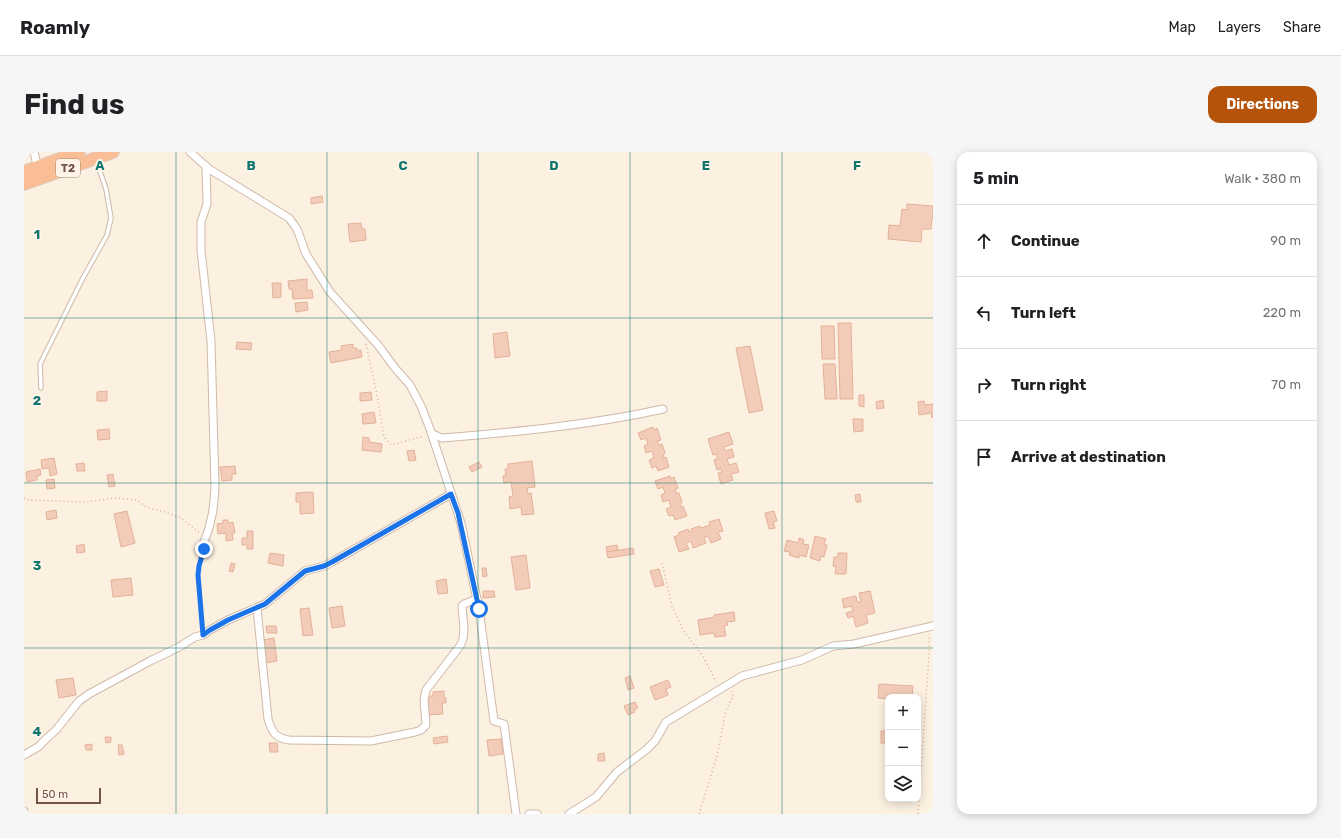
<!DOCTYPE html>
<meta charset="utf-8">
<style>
:root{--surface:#fff;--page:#f6f6f6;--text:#202124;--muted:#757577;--line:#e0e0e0;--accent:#b45309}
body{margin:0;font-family:Rubik,sans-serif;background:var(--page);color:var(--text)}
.controls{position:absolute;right:12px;bottom:12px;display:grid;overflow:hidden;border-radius:8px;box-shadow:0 2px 10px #0003}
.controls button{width:36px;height:36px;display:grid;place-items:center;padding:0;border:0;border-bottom:1px solid var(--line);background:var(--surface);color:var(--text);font:20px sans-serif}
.scale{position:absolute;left:12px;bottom:10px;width:65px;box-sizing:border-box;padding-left:4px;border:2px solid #735548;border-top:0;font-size:11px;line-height:14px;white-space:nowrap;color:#735548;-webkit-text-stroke:3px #fff4e7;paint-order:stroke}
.stop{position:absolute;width:12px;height:12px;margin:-9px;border:3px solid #1a73e8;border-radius:50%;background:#fff}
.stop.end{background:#1a73e8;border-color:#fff;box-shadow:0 1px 4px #0008}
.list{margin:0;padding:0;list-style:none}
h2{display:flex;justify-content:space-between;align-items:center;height:52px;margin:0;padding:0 16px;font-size:17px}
h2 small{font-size:13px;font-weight:400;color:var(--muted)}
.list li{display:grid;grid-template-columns:26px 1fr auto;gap:12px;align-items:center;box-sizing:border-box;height:72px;padding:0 16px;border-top:1px solid var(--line)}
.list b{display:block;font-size:15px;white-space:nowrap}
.list em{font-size:13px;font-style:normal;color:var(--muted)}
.icon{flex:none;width:22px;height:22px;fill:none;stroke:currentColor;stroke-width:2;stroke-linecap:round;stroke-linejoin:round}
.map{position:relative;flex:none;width:909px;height:662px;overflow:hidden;border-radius:12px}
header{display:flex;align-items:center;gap:24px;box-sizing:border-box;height:56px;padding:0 20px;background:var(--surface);border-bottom:1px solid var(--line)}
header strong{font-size:19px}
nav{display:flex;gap:22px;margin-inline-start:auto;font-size:14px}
.intro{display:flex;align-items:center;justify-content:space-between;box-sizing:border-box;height:96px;padding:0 24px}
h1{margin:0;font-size:28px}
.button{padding:10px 18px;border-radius:12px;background:var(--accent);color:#fff;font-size:14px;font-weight:700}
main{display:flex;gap:24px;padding:0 24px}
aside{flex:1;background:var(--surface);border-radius:12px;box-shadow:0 2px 10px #0003}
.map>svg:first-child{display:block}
.building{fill:#f2ccb8;stroke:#e4b198}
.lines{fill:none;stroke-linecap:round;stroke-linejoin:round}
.service-casing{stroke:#cfb9ab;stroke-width:5.5}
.minor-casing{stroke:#cfb9ab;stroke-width:9}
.trunk-casing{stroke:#d8cfcc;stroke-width:14}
.path{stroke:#d6af9c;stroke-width:1.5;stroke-dasharray:1 3;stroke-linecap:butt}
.service{stroke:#fff;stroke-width:3.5}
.minor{stroke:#fff;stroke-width:7}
.trunk{stroke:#fabe97;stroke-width:12}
.route{stroke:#1a73e8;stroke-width:5}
.grid{fill:none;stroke:#0f766e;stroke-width:1;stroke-opacity:0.55}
.labels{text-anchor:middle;stroke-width:4;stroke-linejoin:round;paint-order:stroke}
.shield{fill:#fff4e7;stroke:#9d8578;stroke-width:1}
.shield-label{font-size:11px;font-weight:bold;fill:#735548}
.grid-label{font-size:13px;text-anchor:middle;font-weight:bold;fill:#0f766e;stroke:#fff4e7;stroke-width:4;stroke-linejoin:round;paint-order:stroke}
</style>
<header>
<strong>Roamly</strong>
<nav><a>Map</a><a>Layers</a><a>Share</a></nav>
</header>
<div class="intro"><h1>Find us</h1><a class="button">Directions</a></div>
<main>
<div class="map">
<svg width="909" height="662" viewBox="0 0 909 662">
<rect width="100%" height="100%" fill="#fcf0e1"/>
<g class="building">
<polygon points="298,44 299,50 287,52 287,46"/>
<polygon points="883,52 909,54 909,67 908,67 907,77 898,77 897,90 864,87 865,73 876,74 878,57 883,58"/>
<polygon points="337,71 338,77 341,77 342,88 326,90 324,72"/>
<polygon points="283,127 283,138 288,138 289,146 269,147 268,137 265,137 264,129"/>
<polygon points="248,131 257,131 257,145 249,146"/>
<polygon points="283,150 284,158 272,160 271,151"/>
<polygon points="814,171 827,171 829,247 816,247"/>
<polygon points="797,174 810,174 811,207 798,207"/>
<polygon points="483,180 486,204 471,206 469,182"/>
<polygon points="213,190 228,191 227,198 212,197"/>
<polygon points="329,192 329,196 333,196 333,199 337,198 338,205 307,211 305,200 318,198 317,194"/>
<polygon points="726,194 739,258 725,261 712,196"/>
<polygon points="799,212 811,212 813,247 801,247"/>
<polygon points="83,239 83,249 73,249 73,240"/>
<polygon points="347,240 348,248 336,249 336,241"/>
<polygon points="835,243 840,243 840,255 835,254"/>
<polygon points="859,248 860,256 853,257 852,250"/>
<polygon points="900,249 901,253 909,252 909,265 908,266 907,261 895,263 894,250"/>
<polygon points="350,260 352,271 339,272 338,262"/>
<polygon points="829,267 839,267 839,279 830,280"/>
<polygon points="629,275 630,278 633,276 637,288 633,289 635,293 638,292 641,301 639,304 639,306 642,305 645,315 634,319 632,314 628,316 625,308 630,306 628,299 622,301 620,294 624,292 622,286 617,288 614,281"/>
<polygon points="85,277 86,287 74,288 73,278"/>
<polygon points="705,280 709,292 700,295 701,299 708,297 710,305 703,307 705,313 712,311 715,320 707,322 709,328 697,332 694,321 698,320 697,317 693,318 690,308 693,307 693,302 689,303 684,287"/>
<polygon points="339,285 345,286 345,290 358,292 357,300 338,298"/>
<polygon points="390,298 392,308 385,309 383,299"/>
<polygon points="30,306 33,322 26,324 25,316 18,317 17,308"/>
<polygon points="508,309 511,335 503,336 504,342 507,341 510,362 498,363 497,355 486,357 485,345 489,344 487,330 480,331 479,324 482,323 481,317 484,317 484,312"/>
<polygon points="455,310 458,315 448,320 445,315"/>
<polygon points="60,311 61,319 53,319 52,312"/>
<polygon points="211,314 212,322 208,322 208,328 198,329 196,315"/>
<polygon points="16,317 17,323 13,324 13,328 3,330 2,320"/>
<polygon points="89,322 91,334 85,335 83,323"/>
<polygon points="646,324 647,327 650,325 654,336 651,338 652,341 655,341 658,350 656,353 657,355 659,354 663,364 651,368 649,363 645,364 642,357 647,355 645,348 639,350 637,343 641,341 639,335 634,337 631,329"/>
<polygon points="30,327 31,336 23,337 22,328"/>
<polygon points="289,340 290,361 276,362 276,350 272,350 272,341"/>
<polygon points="836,342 837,350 832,350 831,343"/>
<polygon points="32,358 33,366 23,368 22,360"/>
<polygon points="103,359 111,391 97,395 90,362"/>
<polygon points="750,359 753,369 749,370 751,376 745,377 741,361"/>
<polygon points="695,367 699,379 694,380 697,387 687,391 684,384 680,386 682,391 669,396 667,389 662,391 665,397 655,400 650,385 655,383 654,381 664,377 665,380 668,379 667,377 676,374 677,376 686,373 685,370"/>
<polygon points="199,368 204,368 204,371 209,370 211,381 208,381 209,388 202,389 202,381 194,382 193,372 199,371"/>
<polygon points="223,379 229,379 229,397 223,397 223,393 218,393 218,386 223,386"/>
<polygon points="791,384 802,387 800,392 803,393 800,405 797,404 796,409 786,406"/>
<polygon points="775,386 780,388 779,392 785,393 782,405 775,403 775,406 765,403 766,400 760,399 763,388 774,391"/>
<polygon points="60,392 61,400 53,401 52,394"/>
<polygon points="593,393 594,398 583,400 582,395"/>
<polygon points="609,396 610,402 584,406 583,400"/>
<polygon points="246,401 260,403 259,414 244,411"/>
<polygon points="814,401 823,401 822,422 811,422 812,415 809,414 810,405 814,405"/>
<polygon points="502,403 506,436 492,438 487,405"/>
<polygon points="207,411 211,412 209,420 205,419"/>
<polygon points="458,416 462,416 463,424 459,425"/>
<polygon points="635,417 640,433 631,435 626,419"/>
<polygon points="107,426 109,443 89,445 87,428"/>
<polygon points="422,427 424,441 414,442 412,429"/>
<polygon points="459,439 470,439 471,445 459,446"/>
<polygon points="846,439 851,461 842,463 844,471 832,475 829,464 824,466 822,461 829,459 827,454 820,456 818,447 832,444 833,450 837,450 835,441"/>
<polygon points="318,454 321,474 308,476 305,456"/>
<polygon points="285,456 289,483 279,484 276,457"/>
<polygon points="710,460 711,469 703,470 704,473 700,474 702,484 691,485 690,481 676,483 674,468 691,465 690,463"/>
<polygon points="242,474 252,474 253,481 243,481"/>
<polygon points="250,486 253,509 241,511 239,488"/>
<polygon points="606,524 610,536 604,538 601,526"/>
<polygon points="49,526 52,543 35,546 32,528"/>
<polygon points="644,528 647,535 642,537 644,543 631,548 626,535"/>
<polygon points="855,532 889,534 888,545 864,545 864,547 854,546"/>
<polygon points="420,539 420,546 422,546 422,551 418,551 419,562 403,563 402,544 409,544 409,540"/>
<polygon points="611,550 614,556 610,558 611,560 604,563 600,554"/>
<rect x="857" y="579" width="7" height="12"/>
<polygon points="423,584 424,590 410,592 409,586"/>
<polygon points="81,585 87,585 87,590 82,591"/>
<polygon points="477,587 479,602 465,604 463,588"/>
<polygon points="245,591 253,591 254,600 246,600"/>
<polygon points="68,592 68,598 62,598 61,593"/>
<polygon points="94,593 98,593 100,602 95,603"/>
<polygon points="580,601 581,609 574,609 574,602"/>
</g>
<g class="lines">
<defs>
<polyline id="service" points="17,236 16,212 59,126 83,83 87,66 82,37 72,8"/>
<g id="minor">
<polyline points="10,0 14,17"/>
<polyline points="166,0 185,17 265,66 273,77 282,102 306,140 354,193 371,216 386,233 397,254 406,277 437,371 455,457 470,569 480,572 492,662"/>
<path d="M408,282L418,286C492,280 567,273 639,257"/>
<path d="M180,390C188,371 190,355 191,334L187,189L177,98V70L183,52L182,14"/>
<path d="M233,456L244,567C248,580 251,586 265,588L347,589L391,580L397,578L402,573L400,548L402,538L436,494L439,487L440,477L438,454L440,452L453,447"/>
<polyline points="0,603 14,595 23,586 32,578 55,549 65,542 126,509 155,495 171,485 179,483 186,478 204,468 241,452 281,419 300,414 308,410 427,342"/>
<polyline points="0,659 1,662"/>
<polyline points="505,662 513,662"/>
<polyline points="545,662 572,645 593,620 623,597 631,589 642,570 718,524 778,508 809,494 830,492 909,474"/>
</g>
<g id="trunk">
<polyline points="0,20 55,0"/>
<polyline points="0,32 89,0"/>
</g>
</defs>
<use href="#service" class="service-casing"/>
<use href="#minor" class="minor-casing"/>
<use href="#trunk" class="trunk-casing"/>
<g class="path">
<polyline points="342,192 353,243 360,285 367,293 400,284"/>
<polyline points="0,346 3,348 62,350 90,346 113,348 122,355 141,360 157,366 176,381"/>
<polyline points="638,411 648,454 659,478 680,506 692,530"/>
<polyline points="178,475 174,423 175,414 180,398"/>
<polyline points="675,662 693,604 702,558 709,545 708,539"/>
<polyline points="894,662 905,502 905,482"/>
</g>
<use href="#service" class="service"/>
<use href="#minor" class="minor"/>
<use href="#trunk" class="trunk"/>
</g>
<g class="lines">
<polyline class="route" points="180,397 175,414 174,423 179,483 186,478 204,468 241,452 281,419 300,414 308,410 427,342 434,361 455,457"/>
</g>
<path class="grid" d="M152,0V662M303,0V662M454,0V662M606,0V662M758,0V662M0,166H909M0,331H909M0,496H909"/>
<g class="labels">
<rect class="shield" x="32" y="7" width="24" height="18" rx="3"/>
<g class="shield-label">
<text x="44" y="20">T2</text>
</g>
</g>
<g class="grid-label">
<text x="76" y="18">A</text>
<text x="227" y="18">B</text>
<text x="379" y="18">C</text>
<text x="530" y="18">D</text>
<text x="682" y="18">E</text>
<text x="833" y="18">F</text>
<text x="13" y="87">1</text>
<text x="13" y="253">2</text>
<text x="13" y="418">3</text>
<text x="13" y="584">4</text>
</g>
</svg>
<div class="controls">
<button>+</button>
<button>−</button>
<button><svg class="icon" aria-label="layers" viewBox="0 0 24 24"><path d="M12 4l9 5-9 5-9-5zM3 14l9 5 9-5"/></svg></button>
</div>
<div class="scale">50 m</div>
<div class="stop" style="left:455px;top:457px"></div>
<div class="stop end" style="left:180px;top:397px"></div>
</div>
<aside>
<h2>5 min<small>Walk · 380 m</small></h2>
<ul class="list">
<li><svg class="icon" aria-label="ahead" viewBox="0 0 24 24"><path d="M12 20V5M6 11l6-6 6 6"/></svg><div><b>Continue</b></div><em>90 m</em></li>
<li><svg class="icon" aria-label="left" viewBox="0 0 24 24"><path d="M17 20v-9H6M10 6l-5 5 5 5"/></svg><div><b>Turn left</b></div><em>220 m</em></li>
<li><svg class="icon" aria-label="right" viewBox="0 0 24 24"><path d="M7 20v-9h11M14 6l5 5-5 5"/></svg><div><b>Turn right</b></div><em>70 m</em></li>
<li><svg class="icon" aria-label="arrive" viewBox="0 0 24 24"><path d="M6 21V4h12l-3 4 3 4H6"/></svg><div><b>Arrive at destination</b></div></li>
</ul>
</aside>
</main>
